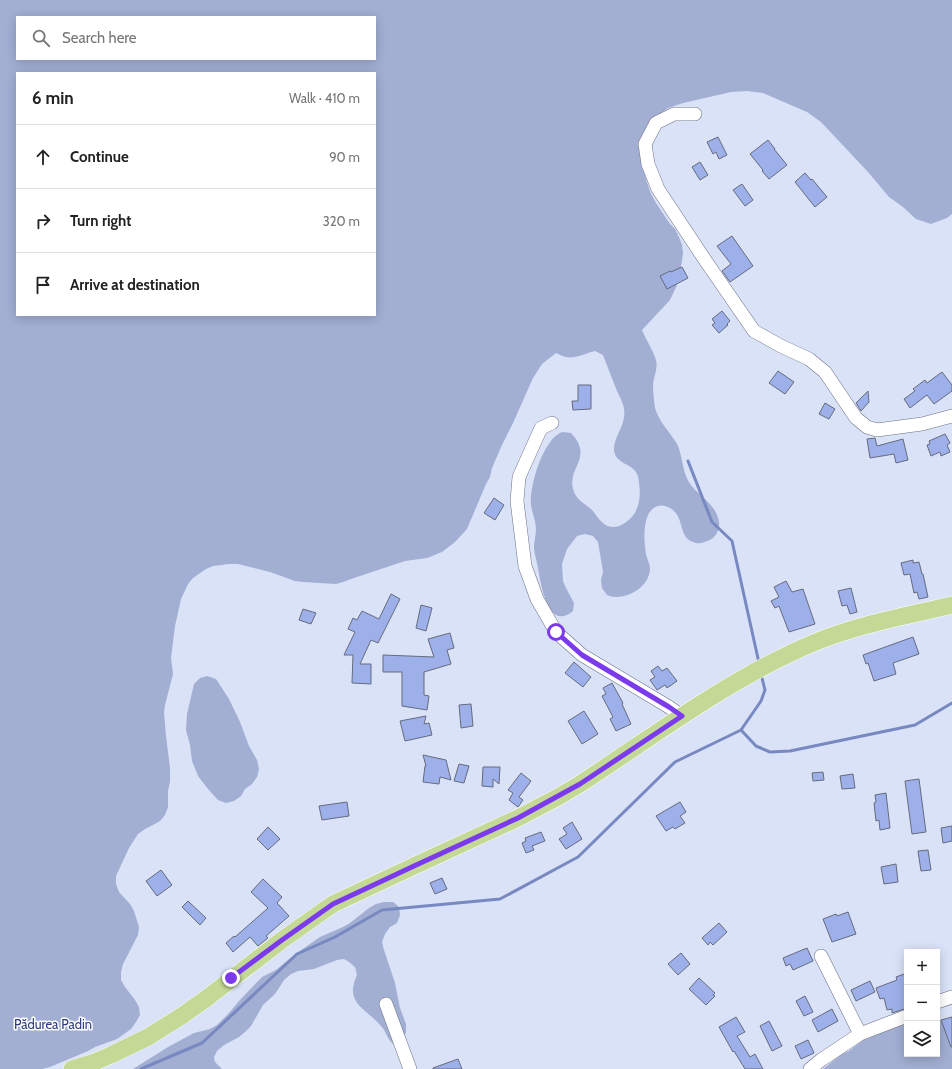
<!DOCTYPE html>
<meta charset="utf-8">
<style>
:root{--surface:#fff;--page:#f2f2f2;--text:#222;--muted:#767676;--line:#e0e0e0}
body{margin:0;font-family:Cabin,sans-serif;background:var(--page);color:var(--text)}
.controls{position:absolute;right:12px;bottom:12px;display:grid;overflow:hidden;border-radius:0px;box-shadow:0 2px 10px #0003}
.controls button{width:36px;height:36px;display:grid;place-items:center;padding:0;border:0;border-bottom:1px solid var(--line);background:var(--surface);color:var(--text);font:20px sans-serif}
.stop{position:absolute;width:12px;height:12px;margin:-9px;border:3px solid #7c3aed;border-radius:50%;background:#fff}
.stop.end{background:#7c3aed;border-color:#fff;box-shadow:0 1px 4px #0008}
.list{margin:0;padding:0;list-style:none}
h2{display:flex;justify-content:space-between;align-items:center;height:52px;margin:0;padding:0 16px;font-size:17px}
h2 small{font-size:13px;font-weight:400;color:var(--muted)}
.list li{display:grid;grid-template-columns:26px 1fr auto;gap:12px;align-items:center;box-sizing:border-box;height:64px;padding:0 16px;border-top:1px solid var(--line)}
.list b{display:block;font-size:15px;white-space:nowrap}
.list em{font-size:13px;font-style:normal;color:var(--muted)}
.icon{flex:none;width:22px;height:22px;fill:none;stroke:currentColor;stroke-width:2;stroke-linecap:round;stroke-linejoin:round}
.map{position:relative;flex:none;width:952px;height:1069px;overflow:hidden}
.search{position:absolute;background:var(--surface);box-shadow:0 2px 10px #0003;left:16px;top:16px;width:360px;height:44px;display:flex;align-items:center;gap:10px;box-sizing:border-box;padding:0 14px;border-radius:0px;color:var(--muted);font-size:15px}
.panel{position:absolute;background:var(--surface);box-shadow:0 2px 10px #0003;left:16px;top:72px;width:360px;height:244px;border-radius:0px}
.map>svg:first-child{display:block}
.green{fill:#a2aed2;fill-rule:evenodd}
.lines{fill:none;stroke-linecap:round;stroke-linejoin:round}
.stream{stroke:#7888c0;stroke-width:3}
.building{fill:#9eb0ea;stroke:#656b7e}
.minor-casing{stroke:#6a7084;stroke-width:14}
.major-casing{stroke:#fff;stroke-width:18}
.minor{stroke:#fff;stroke-width:13}
.major{stroke:#c4d995;stroke-width:17}
.route{stroke:#7c3aed;stroke-width:5}
.labels{text-anchor:middle;stroke-width:3;stroke-linejoin:round;paint-order:stroke}
.park-label{font-size:13px;fill:#2e3c81;stroke:#fff}
</style>
<div class="map">
<svg width="952" height="1069" viewBox="0 0 952 1069">
<rect width="100%" height="100%" fill="#dae2f8"/>
<g class="green">
<path d="M0,0H952V214L947,218L931,224L916,219L903,207L889,197L868,172L821,122L807,112L763,93L747,91L731,92L683,103L668,108L655,118L642,163L646,179L651,194L656,203L670,224L675,229L679,237L682,245L683,253L682,261L677,285L670,300L642,330C646,340 653,350 656,360C658,369 654,376 653,384C653,392 654,401 655,408C659,422 670,432 677,444C682,454 682,466 686,476C692,494 716,501 719,522C720,527 717,535 713,538C708,541 702,544 696,543C679,539 684,522 675,512C666,503 654,503 648,515C643,526 644,543 646,554C647,559 650,564 650,569C649,586 631,597 616,597C613,597 610,596 607,595L602,588L601,580L603,572L598,542L593,536L585,534L577,536L567,549L562,564L563,581L566,588L574,603L573,611C548,632 541,585 538,568C537,561 534,554 534,547C534,541 536,535 536,529C536,521 532,513 531,505C529,487 543,439 562,432C565,432 569,433 571,433C595,459 565,467 574,492C577,500 585,504 591,509C595,513 598,519 603,523C607,527 613,528 619,526C637,519 642,501 639,483C639,480 638,475 636,472C630,463 614,463 614,449C614,438 623,428 624,417C626,405 619,397 615,386C611,376 607,365 603,355L595,351C579,355 572,362 556,353L542,364L533,378L513,423L502,445L492,468L490,477L486,484L467,529L455,542L442,552L427,558L405,561L354,578L343,582L336,584L303,582L295,581L270,572L238,564H229L213,566L206,569L193,578L188,584L181,599L175,626L171,658L173,674L165,705L164,713L166,736L170,768V781L168,791V807L165,815L160,821L153,825L145,829L138,834L129,848L116,876V884L119,892L130,904L134,911L139,927L138,935L123,964L121,972V980L125,987L135,1000L139,1007L140,1015L136,1022L131,1029L117,1039L95,1047L88,1051L50,1067L42,1069H0ZM17,17H375V59H17ZM17,73H375V315H17Z"/>
<polygon points="207,676 216,679 229,699 240,722 249,746 257,760 259,769 257,777 252,784 245,789 241,796 234,801 226,803 218,800 208,789 198,776 192,761 190,745 186,730 187,714 194,684 200,678"/>
<path d="M384,902H393L399,907L400,915L397,923L390,927L385,934L382,942L384,950L395,983L400,1008L406,1024V1032L403,1040L399,1043L393,1044C387,1039 386,1031 381,1026C365,1007 344,1004 357,975L355,967L349,962L344,959L337,960L314,969L298,971L291,974L284,980L275,994L263,1005L251,1026L245,1032L239,1037L224,1045L217,1051L214,1057L215,1062L222,1069H133L168,1047L194,1033L210,1029L217,1025L229,1013L239,1001L262,977L276,970L294,955L320,937L343,927L350,923L369,908L376,904Z"/>
<polygon points="937,1018 945,1023 952,1031 952,1069 823,1069 842,1054 849,1051 862,1041 907,1021 907,1054 937,1054"/>
</g>
<g class="lines">
<g class="stream">
<polyline points="688,461 712,522 732,541 759,663"/>
<polyline points="741,730 756,746 770,752 790,751 915,725 952,703"/>
<polyline points="141,1069 202,1043 297,954 335,937 382,910 500,899 578,857 675,762 741,730 761,701 765,690 761,674"/>
</g>
</g>
<g class="building">
<polygon points="718,137 727,155 719,159 716,152 713,154 707,142"/>
<polygon points="768,140 775,149 774,149 787,165 769,179 762,171 763,170 750,154"/>
<polygon points="700,162 708,175 700,180 692,167"/>
<polygon points="805,173 811,180 812,179 827,197 815,207 795,182"/>
<polygon points="742,184 753,200 745,206 733,190"/>
<polygon points="732,236 753,266 730,282 722,271 731,264 717,246"/>
<polygon points="682,267 688,278 667,289 660,276 670,271 671,272"/>
<polygon points="722,311 730,321 727,324 728,325 719,333 712,325 715,323 712,319"/>
<polygon points="778,371 794,382 785,394 769,383"/>
<polygon points="942,372 952,385 952,391 934,404 927,395 910,408 904,399 915,391 913,389 925,380 927,383"/>
<polygon points="578,385 591,385 591,409 573,410 572,401 578,401"/>
<polygon points="868,391 869,402 861,411 856,403"/>
<polygon points="825,403 835,409 829,419 819,414"/>
<polygon points="945,434 950,443 947,445 950,452 941,456 940,452 931,456 927,445 930,444 929,441"/>
<polygon points="875,438 877,446 903,439 908,460 896,463 894,454 870,458 867,439"/>
<polygon points="494,498 504,505 495,520 484,513"/>
<polygon points="913,560 913,563 919,562 922,574 923,574 928,597 919,599 917,592 914,593 910,574 904,575 901,563"/>
<polygon points="786,581 792,592 803,589 815,624 789,632 779,606 775,608 771,601 779,597 774,587"/>
<polygon points="851,588 857,612 850,614 847,605 842,606 838,591"/>
<polygon points="391,594 400,599 378,643 371,640 360,664 371,664 371,684 352,683 353,655 344,655 355,632 348,629 353,618 357,620 362,611 379,619"/>
<polygon points="421,605 432,608 426,631 416,628"/>
<polygon points="303,609 316,613 311,624 299,620"/>
<polygon points="450,633 454,648 447,650 451,664 424,672 424,695 429,696 427,710 402,706 402,672 383,672 383,655 434,657 428,639"/>
<polygon points="913,637 919,654 893,663 896,674 874,681 868,663 866,664 863,655"/>
<polygon points="574,662 591,677 583,687 565,673"/>
<polygon points="658,666 662,671 667,668 677,681 667,688 665,685 657,690 650,680 655,677 651,671"/>
<polygon points="612,683 623,703 622,704 631,724 616,731 610,719 613,717 602,696 606,694 603,688"/>
<polygon points="471,704 473,726 461,728 459,705"/>
<polygon points="584,711 598,734 582,744 568,721"/>
<polygon points="426,716 424,724 429,723 432,735 405,741 400,721"/>
<polygon points="423,755 446,760 451,780 440,777 439,784 423,782 425,766 426,766"/>
<polygon points="459,764 469,766 464,783 454,781"/>
<polygon points="483,767 500,767 499,784 493,779 493,787 482,786"/>
<polygon points="823,772 824,780 813,781 812,773"/>
<polygon points="521,773 531,781 519,797 523,800 518,807 509,800 513,793 508,790"/>
<polygon points="853,774 855,788 842,789 840,776"/>
<polygon points="919,779 926,832 912,834 905,781"/>
<polygon points="886,793 890,828 880,830 879,820 876,821 874,803 876,802 875,795"/>
<polygon points="347,802 349,816 322,820 319,806"/>
<polygon points="680,802 686,812 680,816 685,823 675,829 673,827 666,831 656,816"/>
<polygon points="572,822 582,839 566,849 559,839 567,834 563,828"/>
<polygon points="952,826 952,841 943,843 941,828"/>
<polygon points="268,827 280,839 268,850 257,839"/>
<polygon points="541,832 545,841 532,846 534,850 526,853 522,843 526,841 525,838"/>
<polygon points="928,850 931,870 921,871 918,851"/>
<polygon points="896,864 898,882 884,884 881,867"/>
<polygon points="161,870 172,885 157,896 146,881"/>
<polygon points="442,878 447,889 435,894 430,883"/>
<polygon points="263,879 282,897 277,903 289,916 266,936 268,938 258,946 250,937 233,952 226,943 234,936 235,937 268,908 251,892"/>
<polygon points="188,901 206,918 200,925 182,907"/>
<polygon points="848,912 856,934 832,942 823,919 836,914 837,916"/>
<polygon points="719,923 727,932 713,945 710,942 708,945 702,938"/>
<polygon points="807,948 813,961 793,970 790,964 786,966 783,958"/>
<polygon points="681,953 690,964 678,975 668,964"/>
<polygon points="907,973 907,1008 892,1013 892,1009 887,1010 884,998 880,999 876,988 897,980 896,977"/>
<polygon points="699,978 715,993 713,995 715,996 706,1005 689,989"/>
<polygon points="870,981 875,992 856,1001 851,990"/>
<polygon points="805,996 813,1012 804,1016 796,1001"/>
<polygon points="832,1009 838,1021 818,1032 812,1020"/>
<polygon points="736,1017 745,1032 737,1036 750,1057 755,1054 763,1069 745,1069 734,1051 733,1052 719,1027"/>
<polygon points="952,1017 952,1047 951,1047 941,1020"/>
<polygon points="769,1021 782,1046 772,1051 760,1026"/>
<polygon points="808,1040 814,1053 801,1059 795,1046"/>
<polygon points="458,1059 462,1069 433,1069 433,1068"/>
</g>
<g class="lines">
<defs>
<g id="minor">
<polyline points="695,114 674,114 656,123 645,144 648,164 658,189 705,260 754,331 781,346 809,359 825,372 856,418 867,427 877,430 922,424 952,416"/>
<polyline points="552,423 541,428 519,477 517,501 525,566 537,599 556,632 582,655 669,707 682,716"/>
<polyline points="821,956 860,1034"/>
<polyline points="937,1002 952,997"/>
<polyline points="386,1004 410,1069"/>
<polyline points="810,1069 821,1060 860,1034 907,1016"/>
</g>
<path id="major" d="M72,1069L92,1063L111,1055L148,1037L183,1015L207,998L282,940L333,904L414,866L518,818L558,797L580,784C655,735 729,679 811,644C855,625 906,616 952,605"/>
</defs>
<use href="#minor" class="minor-casing"/>
<use href="#major" class="major-casing"/>
<use href="#minor" class="minor"/>
<use href="#major" class="major"/>
</g>
<g class="lines">
<polyline class="route" points="231,978 282,940 333,904 414,866 518,818 558,796 580,784 682,716 669,707 582,655 556,632"/>
</g>
<g class="labels">
<g class="park-label">
<text x="53" y="1029">Pădurea Padin</text>
</g>
</g>
</svg>
<div class="controls">
<button>+</button>
<button>−</button>
<button><svg class="icon" aria-label="layers" viewBox="0 0 24 24"><path d="M12 4l9 5-9 5-9-5zM3 14l9 5 9-5"/></svg></button>
</div>
<div class="stop" style="left:556px;top:632px"></div>
<div class="stop end" style="left:231px;top:978px"></div>
<div class="search"><svg class="icon" aria-label="search" viewBox="0 0 24 24"><circle cx="10" cy="10" r="6"/><path d="M15 15l6 6"/></svg>Search here</div>
<section class="panel">
<h2>6 min<small>Walk · 410 m</small></h2>
<ul class="list">
<li><svg class="icon" aria-label="ahead" viewBox="0 0 24 24"><path d="M12 20V5M6 11l6-6 6 6"/></svg><div><b>Continue</b></div><em>90 m</em></li>
<li><svg class="icon" aria-label="right" viewBox="0 0 24 24"><path d="M7 20v-9h11M14 6l5 5-5 5"/></svg><div><b>Turn right</b></div><em>320 m</em></li>
<li><svg class="icon" aria-label="arrive" viewBox="0 0 24 24"><path d="M6 21V4h12l-3 4 3 4H6"/></svg><div><b>Arrive at destination</b></div></li>
</ul>
</section>
</div>
